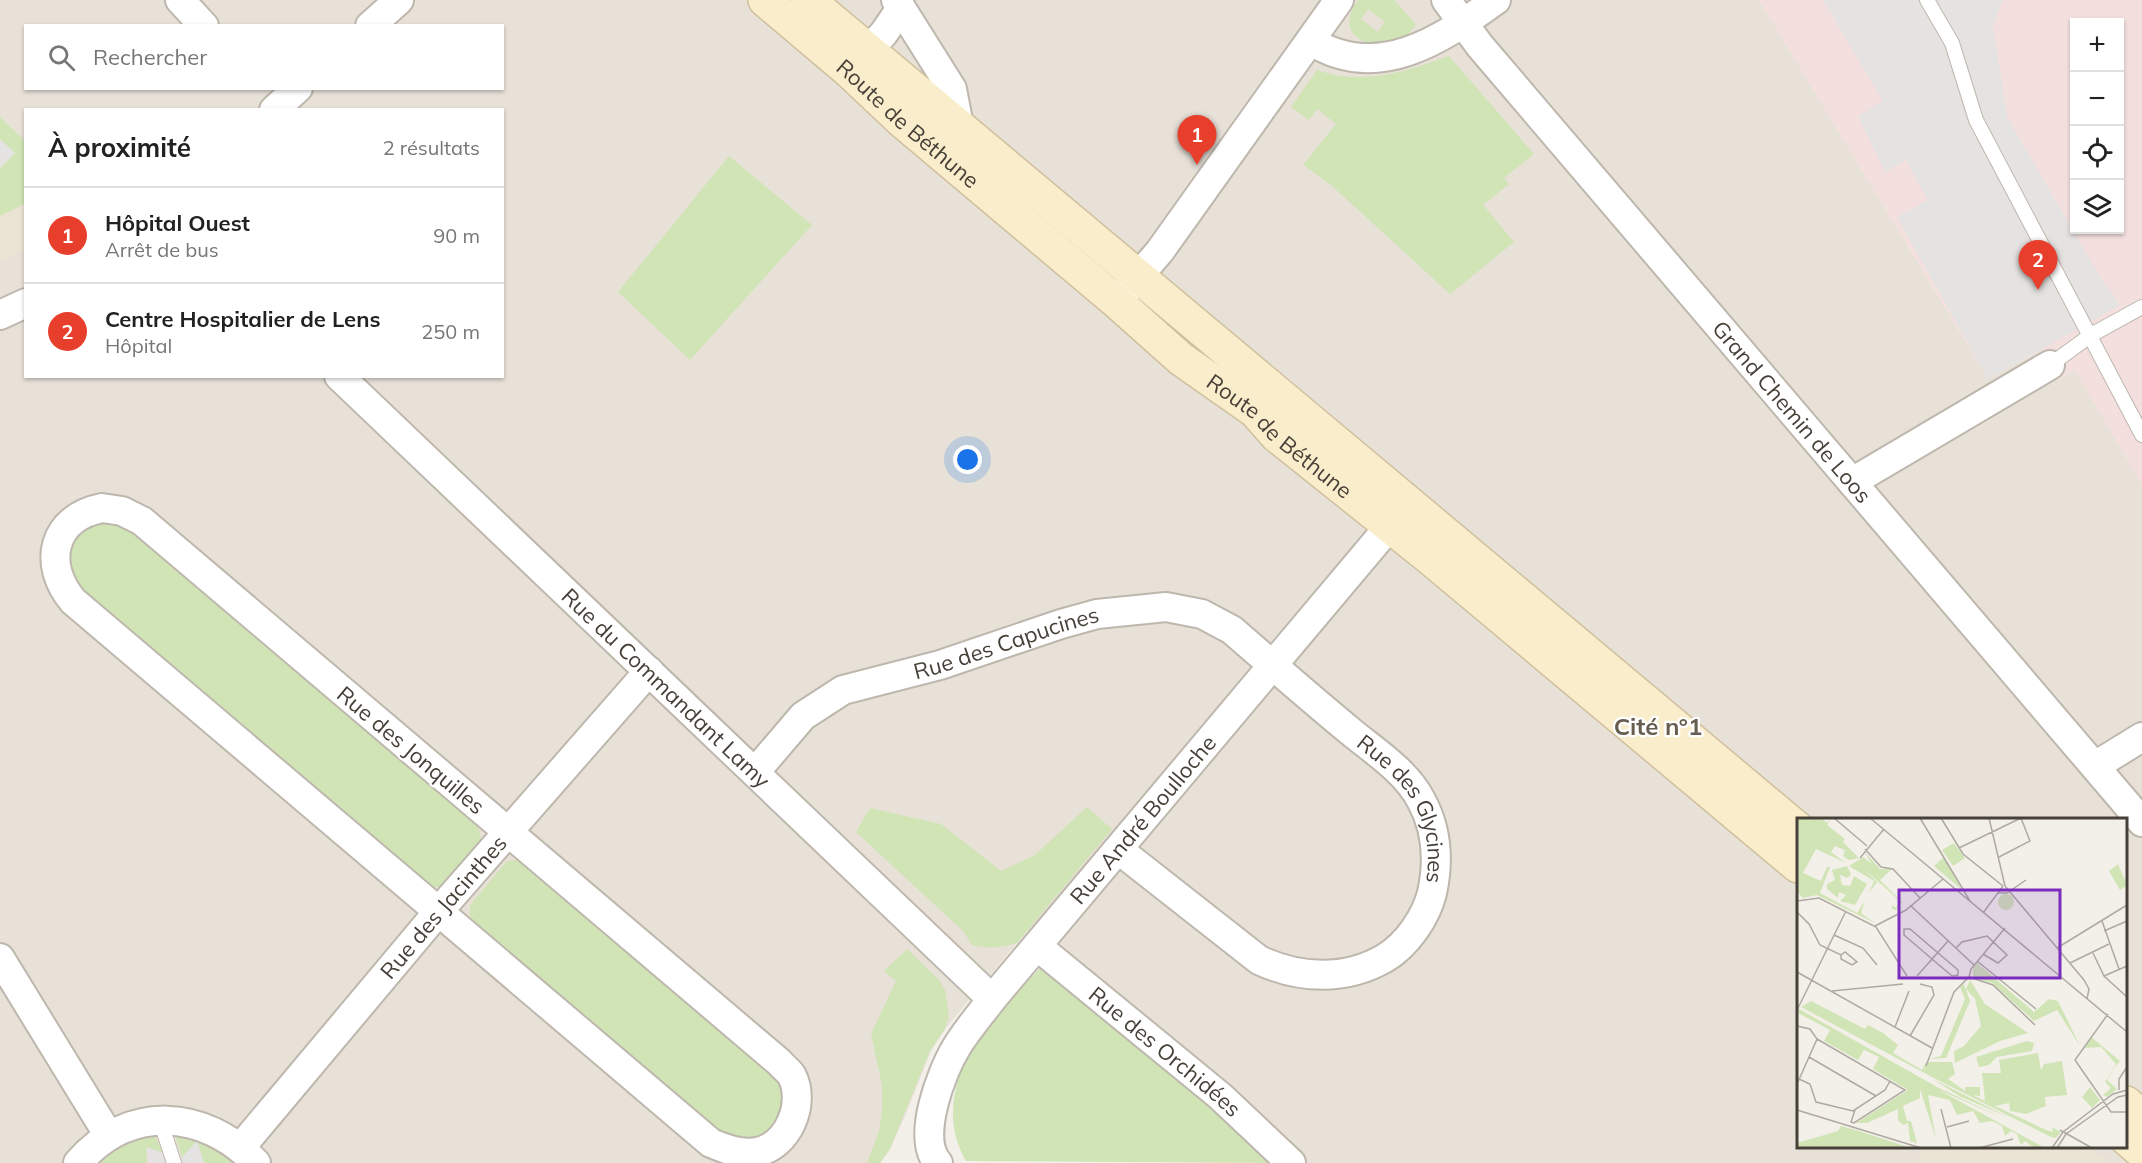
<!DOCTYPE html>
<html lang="fr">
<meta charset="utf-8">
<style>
:root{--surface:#fff;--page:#f6f6f6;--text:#222;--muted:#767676;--line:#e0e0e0;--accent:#e83f2c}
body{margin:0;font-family:Mulish,sans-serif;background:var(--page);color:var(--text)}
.controls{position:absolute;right:18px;top:18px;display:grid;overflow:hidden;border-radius:0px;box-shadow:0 2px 4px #0004}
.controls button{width:54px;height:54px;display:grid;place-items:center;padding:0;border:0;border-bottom:2px solid var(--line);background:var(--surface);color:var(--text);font:30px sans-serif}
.you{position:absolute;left:968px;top:460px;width:21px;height:21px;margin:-15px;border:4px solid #fff;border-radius:50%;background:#1a73e8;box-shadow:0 0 0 9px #1a73e833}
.badge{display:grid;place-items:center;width:39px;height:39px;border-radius:50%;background:var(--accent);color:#fff;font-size:20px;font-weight:700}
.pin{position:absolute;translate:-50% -50px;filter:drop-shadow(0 2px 3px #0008)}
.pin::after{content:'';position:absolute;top:32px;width:21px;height:18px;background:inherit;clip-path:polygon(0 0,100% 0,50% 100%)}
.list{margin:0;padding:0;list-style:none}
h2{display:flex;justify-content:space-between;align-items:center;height:78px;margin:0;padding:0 24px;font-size:26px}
h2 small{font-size:20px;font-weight:400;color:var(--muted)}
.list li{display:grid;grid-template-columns:39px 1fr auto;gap:18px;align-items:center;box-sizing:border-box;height:96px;padding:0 24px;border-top:2px solid var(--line)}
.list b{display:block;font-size:22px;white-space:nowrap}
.list p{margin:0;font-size:20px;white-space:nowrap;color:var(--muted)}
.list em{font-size:20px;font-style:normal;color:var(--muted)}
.icon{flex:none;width:33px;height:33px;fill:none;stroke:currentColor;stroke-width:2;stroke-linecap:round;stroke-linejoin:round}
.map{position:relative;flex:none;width:2142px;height:1163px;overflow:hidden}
.search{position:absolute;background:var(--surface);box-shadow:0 2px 4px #0004;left:24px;top:24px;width:480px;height:66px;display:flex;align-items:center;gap:15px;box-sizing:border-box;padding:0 21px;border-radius:0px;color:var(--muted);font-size:22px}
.panel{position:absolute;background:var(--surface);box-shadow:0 2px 4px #0004;left:24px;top:108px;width:480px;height:270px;border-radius:0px}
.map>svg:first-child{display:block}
.residential{fill:#e7e1d8;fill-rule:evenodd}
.education{fill:#ebe4d5}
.medical{fill:#f3e0de;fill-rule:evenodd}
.green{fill:#d1e4b6;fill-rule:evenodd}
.parking{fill:#e5e3e1}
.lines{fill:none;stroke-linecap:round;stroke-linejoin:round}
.service-casing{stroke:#beb7ad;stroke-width:16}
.minor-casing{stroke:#beb7ad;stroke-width:32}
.secondary-casing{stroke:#cfc09d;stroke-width:36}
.service{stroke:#fff;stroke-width:14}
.minor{stroke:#fff;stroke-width:28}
.secondary{stroke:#faedcc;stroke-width:33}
.labels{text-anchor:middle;stroke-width:4.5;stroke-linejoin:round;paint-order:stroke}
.street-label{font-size:22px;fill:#464038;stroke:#fff}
.neighbourhood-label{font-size:24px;font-weight:bold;fill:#685e50;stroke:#fff}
.inset-road{fill:none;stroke:#aeaaa2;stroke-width:1.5}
.view{fill:#7b2cbf;fill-opacity:0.15;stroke:#7b2cbf;stroke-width:3}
.inset-edge{fill:none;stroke:#464038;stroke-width:3}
</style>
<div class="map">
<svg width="2142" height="1163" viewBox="0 0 2142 1163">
<rect width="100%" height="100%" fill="#f3f0e9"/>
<path class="residential" d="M0,0H1759L1988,379L2042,350L2058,380L2075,369L2142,485V1163H1305L1220,1086L1028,930L945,1029L931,1051L906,1114L890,1149L880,1163H0V260L25,249L26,376H502V110H26L25,142L0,117ZM26,26H502V88H26ZM1798,820H2126V1146H1798Z"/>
<g class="education">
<polygon points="0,117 26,142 25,249 0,260"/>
<polygon points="1928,1146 2088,1147 2108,1163 1914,1163"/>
</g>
<path class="medical" d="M1759,0H2142V485L2075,370L2058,380L2042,350L1988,379ZM2074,22H2120V230H2074Z"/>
<g class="green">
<path d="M1358,0H1394L1416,24C1395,60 1325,45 1358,0ZM1368,9L1385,22L1378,32L1361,19Z"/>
<path d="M1449,56L1534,154L1504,178L1509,184L1483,205L1514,242L1450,294L1331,185L1303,165L1336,124L1317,109L1309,120L1291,107L1317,70C1364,86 1404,72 1449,56Z"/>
<polygon points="0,117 26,142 25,204 0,216 0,168 15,153 0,139"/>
<polygon points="729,156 812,225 690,360 618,292"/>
<path d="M107,521L127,525L477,821L482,843L445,887H427L77,592C57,557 65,529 107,521Z"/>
<path d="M1087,807L1112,829L1017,943C1001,948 988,949 972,945L963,931L856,832L870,808L941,824L1001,871L1035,855Z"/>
<polygon points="523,859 779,1077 786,1109 769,1135 744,1142 714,1134 470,922 470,905 507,861"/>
<polygon points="907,949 939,980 945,990 949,1015 945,1029 930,1051 890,1149 880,1163 867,1163 879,1131 882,1111 882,1085 871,1034 896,981 884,971"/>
<path d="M1041,967L1217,1109L1276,1163L966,1161C942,1120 954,1075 979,1036C995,1011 1021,989 1041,967Z"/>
<polygon points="174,1132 184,1132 242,1163 204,1163 197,1142 182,1157"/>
<polygon points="149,1135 156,1138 163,1153 146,1147 147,1163 97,1163 117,1145"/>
</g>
<g class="parking">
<polygon points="1823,0 2003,0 1993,25 2007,117 2097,272 2120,305 1988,379 1897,217 1928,200 1906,160 1885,172 1858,116 1883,101"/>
<polygon points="0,139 15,153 0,168"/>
<polygon points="197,1141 204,1163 176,1163 182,1157"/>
<polygon points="146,1147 172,1156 174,1163 150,1163"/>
</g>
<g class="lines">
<defs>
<g id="service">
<polyline points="1927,0 1952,43 1976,120 2142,435"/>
<polyline points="2050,365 2091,335 2142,307"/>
<polyline points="160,1120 174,1163"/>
</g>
<g id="minor">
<polyline points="180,0 204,26"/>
<polyline points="896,0 952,89 959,126 949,139"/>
<path id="s1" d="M1446,0L1480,46L2142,822"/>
<polyline points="370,26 399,0"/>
<path d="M1311,41C1377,83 1441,40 1496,0"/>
<polyline points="853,67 884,33 901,8"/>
<polyline points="274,110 298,88"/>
<polyline points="1124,293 1160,251 1339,0"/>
<polyline points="0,315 26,303"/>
<path id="s2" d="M339,376L992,999"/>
<polyline points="1852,482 2050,365"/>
<path d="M102,508L122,511L142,521L779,1062C783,1067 789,1071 792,1076C806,1104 788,1146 757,1152C741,1155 725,1149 711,1143L73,601C42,564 52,518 102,508Z"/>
<polyline points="2095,766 2142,737"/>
<path id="s3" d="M756,771L803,716L843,690L940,665L1061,624L1097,614L1166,607L1202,614L1232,630C1271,664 1310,698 1350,731C1374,751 1406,771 1421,800C1437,829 1439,861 1432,893C1426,917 1407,945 1385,958C1346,981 1299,979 1259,960L1119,850"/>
<path id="s4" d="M1037,946L1220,1096L1291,1163"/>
<polyline points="0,958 109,1136"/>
<path id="s5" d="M241,1147L438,912L649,671"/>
<path d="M78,1163C129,1104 204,1109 256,1163"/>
<path id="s6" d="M938,1163C916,1138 941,1073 956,1048C966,1031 980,1015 992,999L1404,509"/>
</g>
<g id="secondary">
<path id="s7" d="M765,0L849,71L902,121L1117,302L1181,359L1255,411L1276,435L1430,558L1798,866"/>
<polyline points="808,0 1798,829"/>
<polyline points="2126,1103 2142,1117"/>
<polyline points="2126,1138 2142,1152"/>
</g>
</defs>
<use href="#service" class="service-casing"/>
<use href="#minor" class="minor-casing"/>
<use href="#secondary" class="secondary-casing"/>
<use href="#service" class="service"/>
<use href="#minor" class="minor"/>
<use href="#secondary" class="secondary"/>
</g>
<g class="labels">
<g class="street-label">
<text dy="8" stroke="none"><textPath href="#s7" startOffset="189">Route de Béthune</textPath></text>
<text dy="8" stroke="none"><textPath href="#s1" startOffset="538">Grand Chemin de Loos</textPath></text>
<text dy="8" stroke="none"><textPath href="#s7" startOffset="675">Route de Béthune</textPath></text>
<text dy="8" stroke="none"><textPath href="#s3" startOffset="290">Rue des Capucines</textPath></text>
<text dy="8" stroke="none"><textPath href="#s2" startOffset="452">Rue du Commandant Lamy</textPath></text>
<text transform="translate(411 750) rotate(40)" y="8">Rue des Jonquilles</text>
<text dy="8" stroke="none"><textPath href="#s3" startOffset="780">Rue des Glycines</textPath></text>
<text dy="8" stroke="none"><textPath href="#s6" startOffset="417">Rue André Boulloche</textPath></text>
<text dy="8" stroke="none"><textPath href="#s5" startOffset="314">Rue des Jacinthes</textPath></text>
<text dy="8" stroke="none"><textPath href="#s4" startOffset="166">Rue des Orchidées</textPath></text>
</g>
<g class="neighbourhood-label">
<text x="1658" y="735">Cité n°1</text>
</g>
</g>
<g transform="translate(1797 818)">
<rect width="330" height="330" fill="#f3f0e9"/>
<path d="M0,0H24L30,5L34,0L30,7L48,21L46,24L62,40L52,42L46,38L48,32L38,28L34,34L49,45L19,31L6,55L24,63L30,49H33L23,75L60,95L68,83L64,95L78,105L20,77L6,80L0,74ZM157,25L168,40L156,48L145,32ZM68,34L83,51H95L83,62L105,84L99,92L95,91V87L99,90L103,83L84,66L64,49L80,64L72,75L77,63L52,48L66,39L74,45ZM147,39L164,71L137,48ZM321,46L330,67L323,72L312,53ZM50,48L54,56L51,60L43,57L45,67L53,68L57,58L70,66L58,87L43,83L49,77L42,74L41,80L30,71V66L38,62L35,52ZM201 84a8 8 0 1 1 16 0a8 8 0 1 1-16 0ZM180,145L237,194L252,181L261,183L283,228L260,192L237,203L195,165L176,160V150ZM173,162L188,186L231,215L203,223L158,245L157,233L167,228L184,208L178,181L169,171ZM167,166L173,183L149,240L133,241L144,238L168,181L163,169ZM14,183L68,211L71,207L86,215L101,227L96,235L125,252L129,244H155L158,256L151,261L168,273V269H183V278L176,277L188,283L185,255H204L202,242L241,235L244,252L247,246L265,243L270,277L248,279L249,288L229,296L213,293L212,285L198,288L249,312L256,314L255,309L264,314L259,320L254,319L135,259L4,189ZM2,191L140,269L208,301L142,272L248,330H237L228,323L224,327L220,316L214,313L208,318L205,308L195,303L183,305L176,293L160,297L153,282L131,277L139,321L123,271V280L106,288L110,303H114L120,325L113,323L111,305L106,307L101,302V291L70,305H59L111,272L76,251L82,239L67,232L61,242L27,223L33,212L1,195ZM294,219L329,248L323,243L317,250L310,262L320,271L310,279L306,277L314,270L308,264L319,246L304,229L288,230ZM230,223L237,225L235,233L200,239L192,247L182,249L179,239ZM136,261L215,301L220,303L162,278ZM293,269L303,282L295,290L285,279ZM44,308L62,313L114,330L0,329V325L41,313Z" fill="#d1e4b6"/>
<path class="inset-road" d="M37,0L70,28M73,0L330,214M123,0L173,83M144,0L166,36L206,68M192,0L208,68M162,30L224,0M68,31L84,49L96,51L123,80M202,39L233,23L224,0M63,40L87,11M208,68L287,162L292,171L290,181M201,75H210L229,62M0,83L22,80L79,109L110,158M114,88L177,147M0,94L12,106L23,127L44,137L48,134L60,144L55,147L44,141V137M186,95L206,68M305,103L322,151M78,108L109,92L146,61M107,111H113L161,152V157L155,158L135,141L107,117ZM307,113L330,103M37,117L66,130L80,147M159,130L165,124L190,118L210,137L201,145L186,136M260,130L330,87M296,135L307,158L330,179M180,143L239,191M273,145L312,126M0,154L135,230M120,158L151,123M307,158L330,148M172,159L196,167L238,207M172,159L174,151L208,110M35,173L106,166M0,192L49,93M311,196L278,242L314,294H330M0,208L13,211L20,221L0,266M98,209L112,173M113,218L137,177L135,169L123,166M20,221L108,272L57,305L54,304L58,292M12,239L79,278M129,248L157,174L172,159M2,261L13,266L19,284L56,293L88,272L93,263M322,272V261L330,249M144,291L154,330M0,292L124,330M150,309L172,303M263,312L295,330M182,330L216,321M255,330L266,314L316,276L330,272M260,330L269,316L321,279L330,277"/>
<path class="view" d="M102,72H263V160H102Z"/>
<rect width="330" height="330" class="inset-edge"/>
</g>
</svg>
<div class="controls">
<button>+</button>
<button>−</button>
<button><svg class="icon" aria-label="locate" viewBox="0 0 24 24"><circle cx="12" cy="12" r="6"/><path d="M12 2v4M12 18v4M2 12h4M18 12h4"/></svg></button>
<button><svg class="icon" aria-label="layers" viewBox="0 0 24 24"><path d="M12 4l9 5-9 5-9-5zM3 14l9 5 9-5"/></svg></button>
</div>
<div class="you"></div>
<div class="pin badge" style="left:1197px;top:165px">1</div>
<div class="pin badge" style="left:2038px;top:290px">2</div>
<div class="search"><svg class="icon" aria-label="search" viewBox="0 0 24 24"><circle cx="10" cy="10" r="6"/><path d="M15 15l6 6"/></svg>Rechercher</div>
<section class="panel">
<h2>À proximité<small>2 résultats</small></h2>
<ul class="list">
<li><span class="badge">1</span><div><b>Hôpital Ouest</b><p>Arrêt de bus</p></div><em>90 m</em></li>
<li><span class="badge">2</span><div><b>Centre Hospitalier de Lens</b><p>Hôpital</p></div><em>250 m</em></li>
</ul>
</section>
</div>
